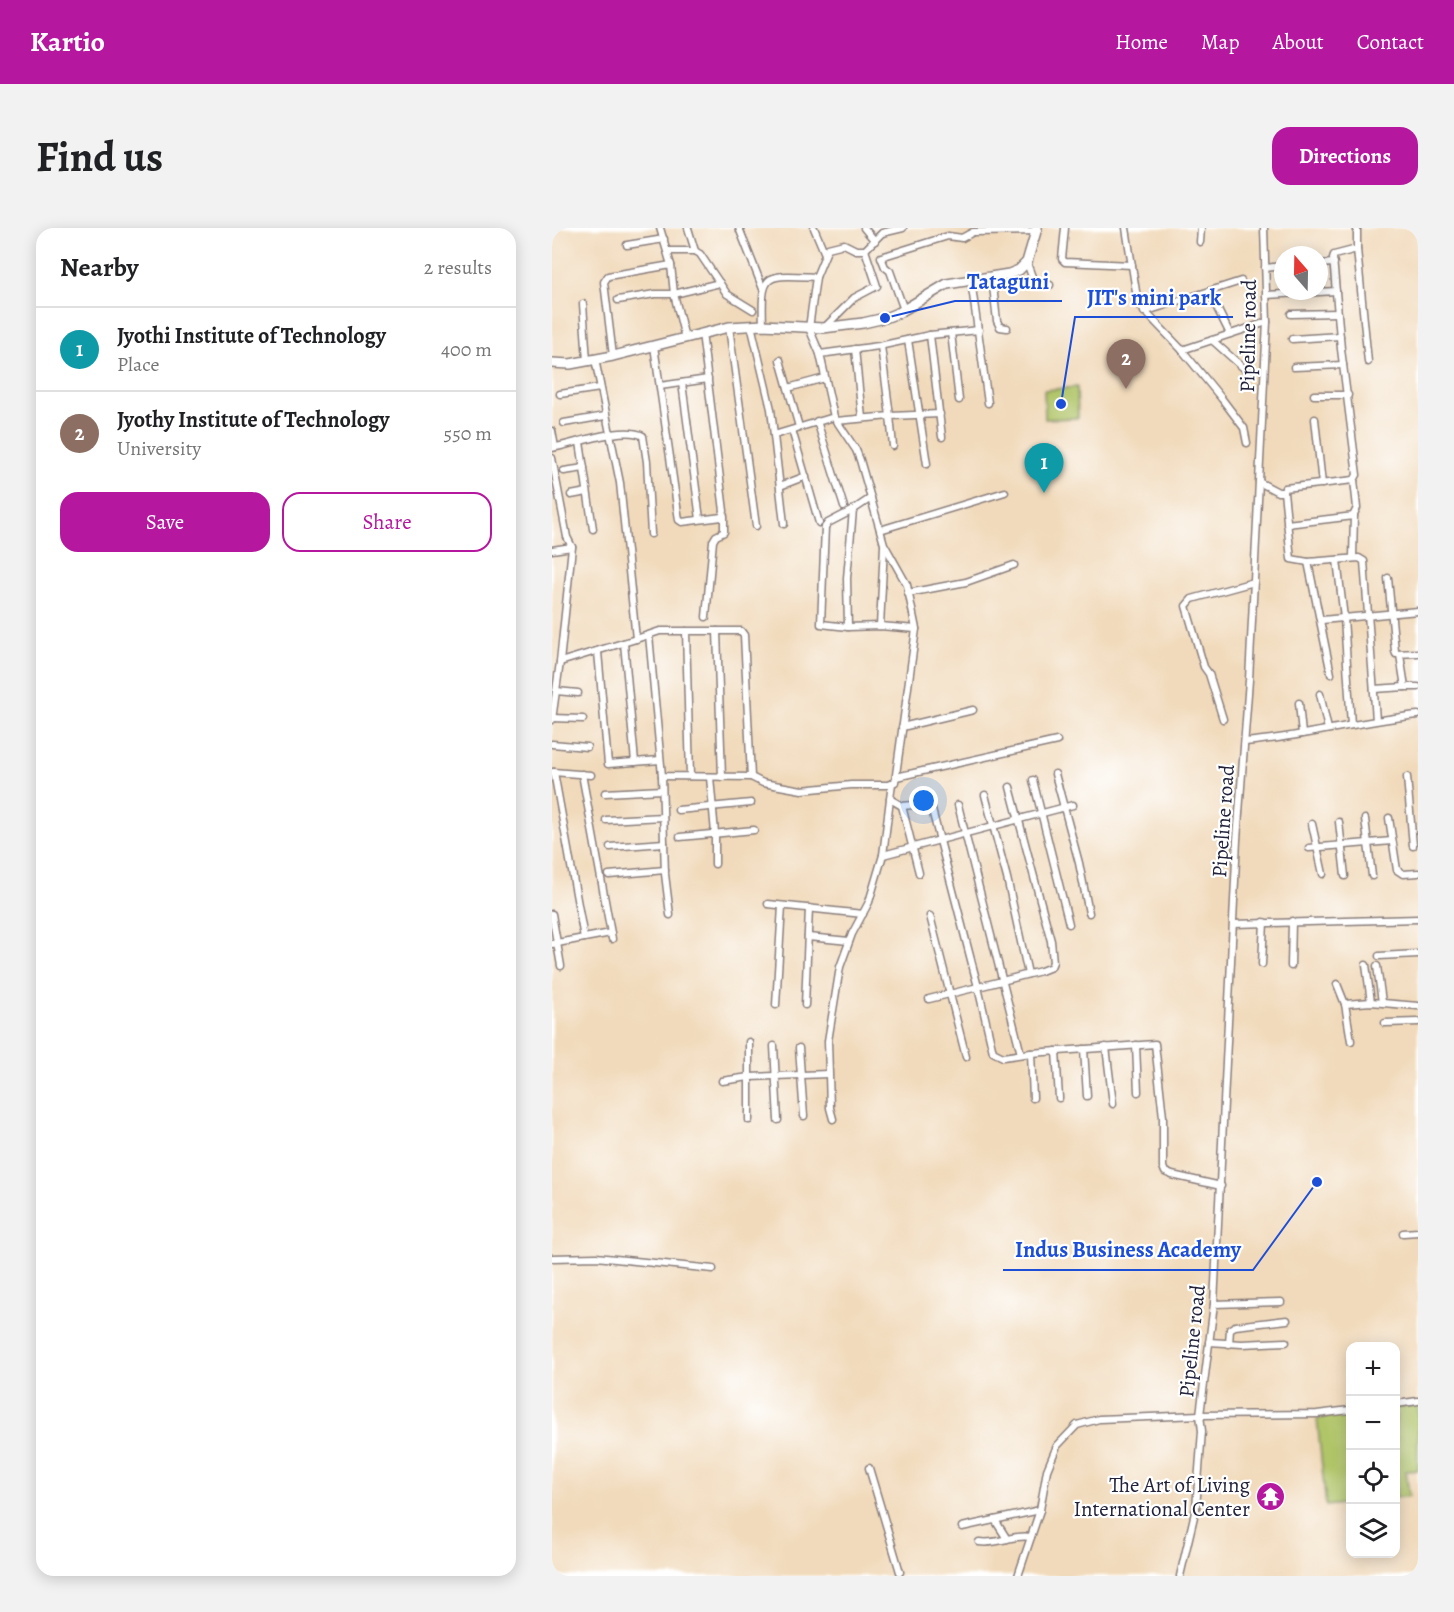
<!DOCTYPE html>
<meta charset="utf-8">
<style>
:root{--surface:#fff;--page:#f2f2f2;--text:#202124;--muted:#757577;--line:#e0e0e0;--accent:#b5179e}
body{margin:0;font-family:Alegreya,serif;background:var(--page);color:var(--text)}
.controls{position:absolute;right:18px;bottom:18px;display:grid;overflow:hidden;border-radius:12px;box-shadow:0 3px 15px #0003}
.controls button{width:54px;height:54px;display:grid;place-items:center;padding:0;border:0;border-bottom:2px solid var(--line);background:var(--surface);color:var(--text);font:30px sans-serif}
.compass{position:absolute;left:722px;top:18px;width:54px;height:54px;border-radius:50%;background:var(--surface);box-shadow:0 3px 15px #0003;rotate:340deg}
.you{position:absolute;left:372px;top:573px;width:21px;height:21px;margin:-15px;border:4px solid #fff;border-radius:50%;background:#1a73e8;box-shadow:0 0 0 9px #1a73e833}
.badge{display:grid;place-items:center;width:39px;height:39px;border-radius:50%;background:var(--accent);color:#fff;font-size:20px;font-weight:700}
.pin{position:absolute;translate:-50% -50px;filter:drop-shadow(0 2px 3px #0008)}
.pin::after{content:'';position:absolute;top:32px;width:21px;height:18px;background:inherit;clip-path:polygon(0 0,100% 0,50% 100%)}
.list{margin:0;padding:0;list-style:none}
h2{display:flex;justify-content:space-between;align-items:center;height:78px;margin:0;padding:0 24px;font-size:26px}
h2 small{font-size:20px;font-weight:400;color:var(--muted)}
.list li{display:grid;grid-template-columns:39px 1fr auto;gap:18px;align-items:center;box-sizing:border-box;height:84px;padding:0 24px;border-top:2px solid var(--line)}
.list b{display:block;font-size:22px;white-space:nowrap}
.list p{margin:0;font-size:20px;white-space:nowrap;color:var(--muted)}
.list em{font-size:20px;font-style:normal;color:var(--muted)}
.actions{display:flex;gap:12px;padding:18px 24px}
.actions a{flex:1;padding:14px 0;border:2px solid var(--accent);border-radius:18px;text-align:center;font-size:21px;color:var(--accent)}
.actions .main{background:var(--accent);color:#fff}
.icon{flex:none;width:33px;height:33px;fill:none;stroke:currentColor;stroke-width:2;stroke-linecap:round;stroke-linejoin:round}
.map{position:relative;flex:none;width:866px;height:1348px;overflow:hidden;border-radius:18px}
header{display:flex;align-items:center;gap:36px;box-sizing:border-box;height:84px;padding:0 30px;background:var(--accent);color:#fff}
header strong{font-size:28px}
nav{display:flex;gap:33px;margin-inline-start:auto;font-size:21px}
.intro{display:flex;align-items:center;justify-content:space-between;box-sizing:border-box;height:144px;padding:0 36px}
h1{margin:0;font-size:42px}
.button{padding:15px 27px;border-radius:18px;background:var(--accent);color:#fff;font-size:21px;font-weight:700}
main{display:flex;gap:36px;padding:0 36px}
aside{flex:1;background:var(--surface);border-radius:18px;box-shadow:0 3px 15px #0003}
.map>svg:first-child{display:block}
.green{fill:#b0c468;stroke:#697352;stroke-width:1.5}
.lines{fill:none;stroke-linecap:round;stroke-linejoin:round}
.minor-casing{stroke:#8a7e7b;stroke-width:9}
.secondary-casing{stroke:#8a7e7b;stroke-width:12}
.minor{stroke:#fff;stroke-width:6}
.secondary{stroke:#fff;stroke-width:9}
.labels{text-anchor:middle;stroke-width:4.5;stroke-linejoin:round;paint-order:stroke}
.street-label{font-size:21px;fill:#22223b;stroke:#fff}
.poi-label{font-size:21px;fill:#22223b;stroke:#fff;text-anchor:end}
.leader{fill:none;stroke:#1d4ed8;stroke-width:2}
.callout-dot{fill:#1d4ed8;stroke:#fff;stroke-width:2}
.callout-label{font-size:22px;text-anchor:middle;font-weight:bold;fill:#1d4ed8;stroke:#fff;stroke-width:4.5;stroke-linejoin:round;paint-order:stroke}
</style>
<header>
<strong>Kartio</strong>
<nav><a>Home</a><a>Map</a><a>About</a><a>Contact</a></nav>
</header>
<div class="intro"><h1>Find us</h1><a class="button">Directions</a></div>
<main>
<aside>
<h2>Nearby<small>2 results</small></h2>
<ul class="list">
<li><span class="badge" style="background:#0f9aa8">1</span><div><b>Jyothi Institute of Technology</b><p>Place</p></div><em>400 m</em></li>
<li><span class="badge" style="background:#8d6e63">2</span><div><b>Jyothy Institute of Technology</b><p>University</p></div><em>550 m</em></li>
</ul>
<div class="actions"><a class="main">Save</a><a>Share</a></div>
</aside>
<div class="map">
<svg width="866" height="1348" viewBox="0 0 866 1348">
<rect width="100%" height="100%" fill="#fff"/>
<filter id="ink" filterUnits="userSpaceOnUse"><feTurbulence type="fractalNoise" baseFrequency=".0167" numOctaves="2"/><feDisplacementMap in="SourceGraphic" scale="12" xChannelSelector="R" yChannelSelector="G"/><feConvolveMatrix kernelMatrix="1 2 1 2 8 2 1 2 1" color-interpolation-filters="sRGB"/></filter>
<filter id="wash" filterUnits="userSpaceOnUse"><feTurbulence type="fractalNoise" baseFrequency=".008" numOctaves="4" result="noise"/><feDisplacementMap in="SourceGraphic" scale="24" xChannelSelector="R" yChannelSelector="G"/><feGaussianBlur stdDeviation="1.35" result="paint"/><feColorMatrix in="noise" values="0 0 0 0 0 0 0 0 0 0 0 0 0 0 0 0 0 1.4 0 .05"/><feComposite in="paint" operator="in"/></filter>
<g filter="url(#wash)">
<rect width="100%" height="100%" fill="#f1dabb"/>
<g class="green">
<polygon points="525,159 526,190 493,191 492,162"/>
<polygon points="866,1177 866,1242 854,1243 857,1268 844,1270 844,1180"/>
<polygon points="798,1186 798,1275 774,1278 765,1191"/>
</g>
</g>
<g filter="url(#ink)">
<g class="lines">
<defs>
<g id="minor">
<polyline points="108,0 119,37"/>
<polyline points="136,0 143,23 148,26 175,66 201,82"/>
<polyline points="187,0 211,61"/>
<polyline points="262,0 273,26"/>
<polyline points="312,0 323,13"/>
<polyline points="513,0 510,31 513,34 580,37"/>
<polyline points="574,0 586,76 630,122 670,171 692,200 695,215"/>
<polyline points="805,0 805,21 782,27 781,30 789,121 805,247 802,252 733,260 732,264 739,331 756,334 807,330 812,333 824,492"/>
<polyline points="648,14 649,0"/>
<polyline points="75,17 112,11"/>
<polyline points="805,21 816,134"/>
<polyline points="116,23 143,23"/>
<polyline points="475,35 483,57 498,57"/>
<polyline points="767,36 782,35"/>
<polyline points="713,40 731,38"/>
<polyline points="440,49 445,93 448,99 455,100"/>
<polyline points="419,52 436,175"/>
<polyline points="657,64 678,106"/>
<polyline points="714,67 784,63"/>
<polyline points="66,72 103,66 122,66 168,55"/>
<polyline points="31,76 35,133"/>
<polyline points="352,82 338,43 333,39 329,29 396,8 410,10 421,4 485,3"/>
<polyline points="592,84 689,53"/>
<polyline points="739,86 786,85"/>
<polyline points="199,97 219,181 232,296"/>
<path d="M211,97C209,43 213,47 264,49L276,20L292,16L304,22H313L330,5L351,0"/>
<polyline points="177,99 204,298"/>
<polyline points="272,100 302,70 325,58 313,22"/>
<polyline points="399,105 407,172"/>
<polyline points="378,107 390,209"/>
<polyline points="740,111 788,108"/>
<polyline points="356,112 375,236"/>
<polyline points="660,112 696,144"/>
<polyline points="102,118 127,292 130,294 170,289 172,283 150,105"/>
<polyline points="303,121 310,190"/>
<polyline points="630,122 715,94"/>
<polyline points="268,126 327,118 378,107 427,102"/>
<polyline points="61,128 52,54 56,48 119,37 122,66 133,110"/>
<polyline points="43,131 68,255 84,411 108,403 189,403 192,407 199,549 110,548 97,407"/>
<polyline points="228,132 247,199"/>
<polyline points="742,139 791,137"/>
<polyline points="130,155 148,291"/>
<polyline points="108,158 156,151"/>
<polyline points="236,160 273,150"/>
<polyline points="8,166 48,160"/>
<polyline points="762,167 796,167"/>
<polyline points="763,191 770,256"/>
<polyline points="265,193 292,279"/>
<polyline points="284,193 338,188 329,118"/>
<polyline points="12,195 53,188"/>
<polyline points="240,202 267,295"/>
<polyline points="0,203 3,219"/>
<polyline points="222,207 282,189 268,126 257,100 264,49"/>
<polyline points="28,214 41,301"/>
<polyline points="341,218 338,188 388,186"/>
<path d="M0,220C23,216 72,197 91,208L95,234L99,306"/>
<polyline points="0,230 15,309 20,319 8,434 0,492"/>
<polyline points="12,243 32,240"/>
<polyline points="707,254 726,264 732,264"/>
<polyline points="228,258 254,248"/>
<polyline points="19,267 35,264"/>
<polyline points="319,270 301,282 276,295 273,299 269,396 296,399 328,398 364,401"/>
<polyline points="735,296 802,288"/>
<polyline points="328,302 453,264"/>
<polyline points="0,322 20,319"/>
<polyline points="801,330 802,286 805,280 802,252"/>
<polyline points="785,332 792,390 799,497"/>
<polyline points="756,334 779,446"/>
<polyline points="836,350 843,423 844,426 866,425"/>
<polyline points="356,365 414,354 462,337"/>
<polyline points="154,389 161,313 164,308 172,304 172,288"/>
<polyline points="770,392 866,383"/>
<polyline points="328,398 332,318"/>
<polyline points="296,399 295,350 301,282"/>
<polyline points="134,403 138,548"/>
<polyline points="165,403 170,549"/>
<polyline points="72,415 83,534"/>
<polyline points="46,424 56,536 108,532"/>
<polyline points="848,427 853,459 866,459"/>
<polyline points="8,434 84,411"/>
<polyline points="822,461 853,459"/>
<polyline points="4,463 26,465"/>
<polyline points="768,466 776,501"/>
<polyline points="747,475 750,506"/>
<polyline points="0,490 31,491"/>
<polyline points="671,491 657,446 652,439 634,378 640,371 702,354"/>
<polyline points="350,499 421,482"/>
<path d="M693,514C751,509 808,493 866,487"/>
<polyline points="0,516 35,519"/>
<polyline points="1,544 39,547"/>
<polyline points="2,544 32,710"/>
<polyline points="30,546 60,711"/>
<polyline points="503,546 527,635 537,685"/>
<polyline points="110,548 113,646 118,687"/>
<polyline points="158,549 163,605 163,636"/>
<polyline points="199,549 211,555 250,562 299,557 336,557 343,554 364,401 355,357 332,316 308,232 304,222 282,189"/>
<polyline points="344,549 505,513"/>
<polyline points="855,549 861,618"/>
<polyline points="481,552 517,696"/>
<polyline points="458,559 499,713 501,734 499,739 489,743 426,759 441,824 451,829 479,825 603,816 611,889 611,939 613,944 620,947 669,958"/>
<polyline points="53,565 110,562"/>
<polyline points="433,567 455,650 476,746"/>
<polyline points="338,571 350,578 367,645"/>
<polyline points="406,577 469,826"/>
<polyline points="350,578 373,576 379,578 426,759 377,771"/>
<polyline points="126,582 199,575"/>
<polyline points="837,590 845,642 851,646 866,645"/>
<polyline points="813,591 820,648"/>
<polyline points="54,592 111,589"/>
<polyline points="787,594 793,648"/>
<polyline points="760,596 771,646"/>
<polyline points="128,609 202,602"/>
<polyline points="58,619 112,615"/>
<polyline points="757,620 840,613"/>
<polyline points="331,627 521,577"/>
<polyline points="57,647 113,642"/>
<polyline points="216,676 311,686"/>
<polyline points="0,686 9,738"/>
<polyline points="378,688 414,829"/>
<polyline points="682,696 866,691"/>
<polyline points="256,709 297,713"/>
<polyline points="0,716 59,705"/>
<polyline points="827,728 866,726"/>
<polyline points="710,736 712,694"/>
<polyline points="814,737 819,774"/>
<polyline points="739,738 740,693"/>
<polyline points="825,738 830,774"/>
<polyline points="785,756 793,776 799,813"/>
<polyline points="793,776 819,774 866,778"/>
<polyline points="224,777 230,678"/>
<polyline points="253,777 257,680"/>
<polyline points="833,795 866,794"/>
<polyline points="197,814 197,892"/>
<polyline points="584,817 586,864"/>
<polyline points="222,818 226,892"/>
<polyline points="554,819 561,876"/>
<polyline points="247,820 252,888"/>
<polyline points="532,821 535,868"/>
<polyline points="504,823 507,870"/>
<polyline points="479,825 481,870"/>
<polyline points="170,853 197,849 276,846"/>
<polyline points="281,891 278,880 276,813 288,739 300,706 317,674 331,627 340,555"/>
<polyline points="851,1005 866,1004"/>
<polyline points="0,1030 44,1029 161,1041"/>
<polyline points="662,1076 729,1074"/>
<polyline points="657,1114 690,1116 734,1114"/>
<polyline points="677,1116 678,1101 683,1098 735,1092"/>
<polyline points="844,1176 866,1173"/>
<polyline points="317,1240 348,1344"/>
<polyline points="443,1292 455,1311"/>
<polyline points="410,1299 488,1282"/>
<path d="M427,1314C449,1317 458,1306 479,1309"/>
<polyline points="466,1348 488,1282 495,1242 505,1218 525,1197 547,1191 648,1187 765,1186 798,1182"/>
<polyline points="628,1348 644,1280 650,1203 648,1187 662,1076 685,612 697,452 715,94 712,0"/>
</g>
<polyline id="secondary" points="0,135 18,136 61,128 177,99 211,97 271,100 311,95 333,90 348,84 395,56 457,46 467,42 475,34 485,0"/>
</defs>
<use href="#minor" class="minor-casing"/>
<use href="#secondary" class="secondary-casing"/>
<use href="#minor" class="minor"/>
<use href="#secondary" class="secondary"/>
</g>
</g>
<defs>
<symbol id="temple-disc" viewBox="-11 -11 22 22"><circle r="9.5" fill="#b5179e" stroke="#fff"/><path d="M0-6L5-2H3V0L6.5 2.5H4V6H1.5V3h-3V6H-4V2.5H-6.5L-3 0V-2H-5Z" fill="#fff"/></symbol>
</defs>
<g fill-rule="evenodd">
<use href="#temple-disc" x="702" y="1252" width="33" height="33"/>
</g>
<g class="labels">
<g class="street-label">
<text transform="translate(696 108) rotate(-89)" y="7">Pipeline road</text>
<text transform="translate(671 593) rotate(-86)" y="7">Pipeline road</text>
<text transform="translate(640 1113) rotate(-84)" y="7">Pipeline road</text>
</g>
<g class="poi-label">
<text x="698" y="1264">The Art of Living<tspan x="698" dy="24">International Center</tspan></text>
</g>
</g>
<path class="leader" d="M333 90L403 73H510M509 176L523 89H681M765 954L701 1042H451"/>
<g class="callout-dot">
<circle cx="333" cy="90" r="6"/>
<circle cx="509" cy="176" r="6"/>
<circle cx="765" cy="954" r="6"/>
</g>
<g class="callout-label">
<text x="456" y="61">Tataguni</text>
<text x="602" y="77">JIT's mini park</text>
<text x="576" y="1029">Indus Business Academy</text>
</g>
</svg>
<div class="controls">
<button>+</button>
<button>−</button>
<button><svg class="icon" aria-label="locate" viewBox="0 0 24 24"><circle cx="12" cy="12" r="6"/><path d="M12 2v4M12 18v4M2 12h4M18 12h4"/></svg></button>
<button><svg class="icon" aria-label="layers" viewBox="0 0 24 24"><path d="M12 4l9 5-9 5-9-5zM3 14l9 5 9-5"/></svg></button>
</div>
<svg class="compass" viewBox="-18 -18 36 36"><path d="M0-13l5 13h-10z" fill="#e53935"/><path d="M0 13l5-13h-10z" fill="#757577"/></svg>
<div class="you"></div>
<div class="pin badge" style="left:492px;top:265px;background:#0f9aa8">1</div>
<div class="pin badge" style="left:574px;top:161px;background:#8d6e63">2</div>
</div>
</main>
